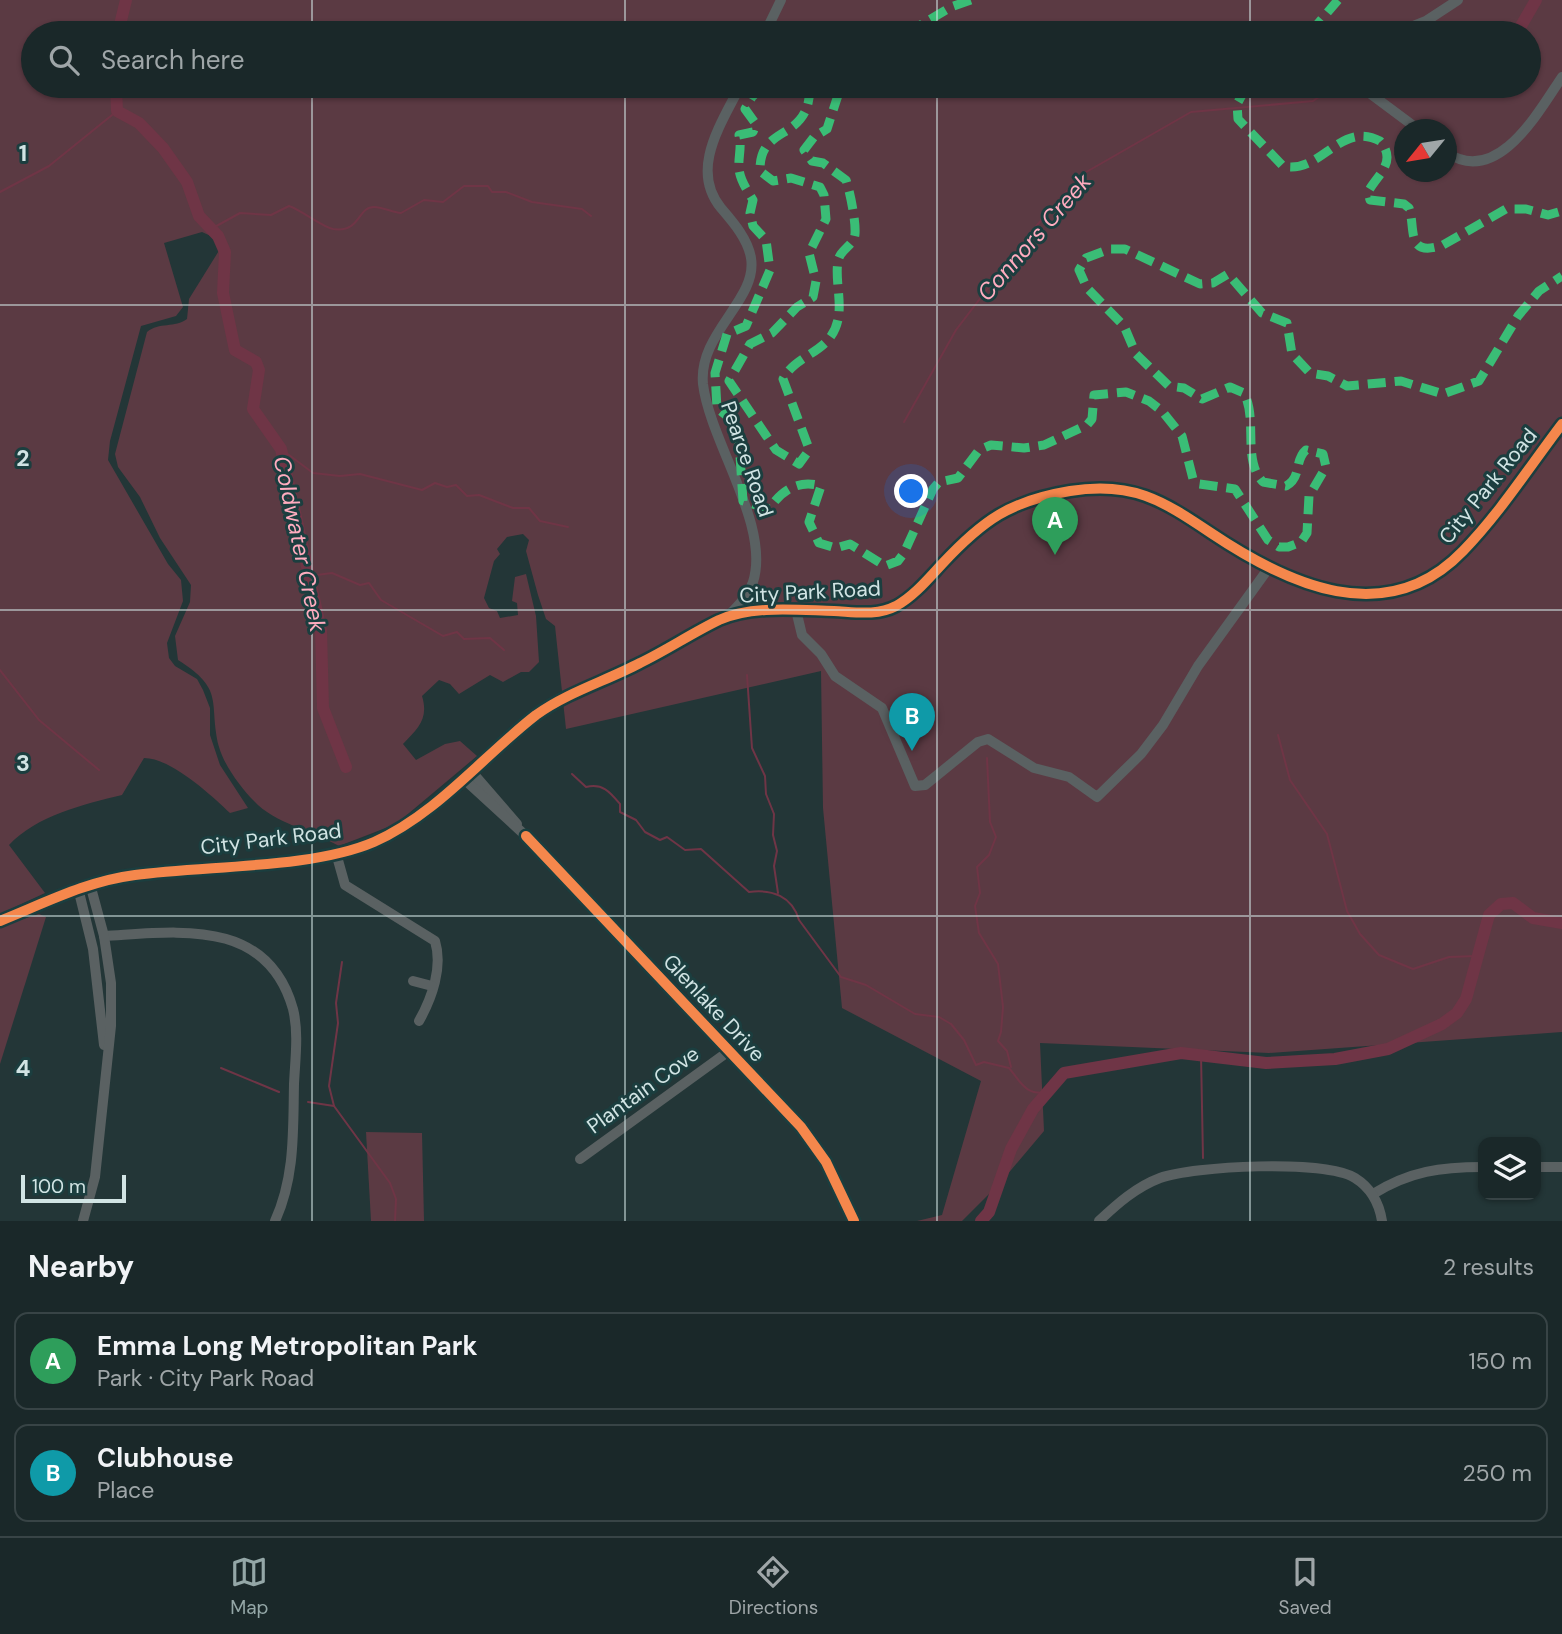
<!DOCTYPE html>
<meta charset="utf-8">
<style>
:root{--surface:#1a2829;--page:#233031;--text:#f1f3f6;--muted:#9fa6a8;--line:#384446;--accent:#94a7a7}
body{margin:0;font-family:"DM Sans",sans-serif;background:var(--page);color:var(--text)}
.controls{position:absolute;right:21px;bottom:21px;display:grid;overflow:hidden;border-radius:14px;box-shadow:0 2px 5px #0004}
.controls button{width:63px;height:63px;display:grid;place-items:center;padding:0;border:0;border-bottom:2px solid var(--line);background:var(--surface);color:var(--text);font:35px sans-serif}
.compass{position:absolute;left:1394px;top:119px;width:63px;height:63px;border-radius:50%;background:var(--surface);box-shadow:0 2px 5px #0004;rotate:240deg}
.scale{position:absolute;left:21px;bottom:18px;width:105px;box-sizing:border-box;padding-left:7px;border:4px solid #d1e4e4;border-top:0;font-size:19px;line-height:24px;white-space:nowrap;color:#d1e4e4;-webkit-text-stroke:5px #1b3e3f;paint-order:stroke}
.you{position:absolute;left:912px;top:492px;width:24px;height:24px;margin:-18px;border:5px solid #fff;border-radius:50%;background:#1a73e8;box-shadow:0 0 0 10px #1a73e833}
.badge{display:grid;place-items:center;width:46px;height:46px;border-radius:50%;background:var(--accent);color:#fff;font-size:23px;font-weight:700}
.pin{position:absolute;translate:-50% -58px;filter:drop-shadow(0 2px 4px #0008)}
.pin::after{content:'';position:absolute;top:37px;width:24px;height:21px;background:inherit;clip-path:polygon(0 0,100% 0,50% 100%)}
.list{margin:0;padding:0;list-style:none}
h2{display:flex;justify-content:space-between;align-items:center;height:91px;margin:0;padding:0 28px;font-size:30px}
h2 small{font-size:23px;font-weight:400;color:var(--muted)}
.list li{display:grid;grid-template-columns:46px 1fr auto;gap:21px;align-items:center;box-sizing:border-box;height:98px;margin:0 14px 14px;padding:0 14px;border:2px solid var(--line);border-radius:14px}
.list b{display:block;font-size:26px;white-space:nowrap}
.list p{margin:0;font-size:23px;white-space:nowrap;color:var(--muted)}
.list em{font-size:23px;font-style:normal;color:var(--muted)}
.icon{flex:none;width:38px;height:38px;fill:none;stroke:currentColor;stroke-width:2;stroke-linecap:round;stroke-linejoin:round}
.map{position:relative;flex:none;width:1562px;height:1221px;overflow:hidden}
.search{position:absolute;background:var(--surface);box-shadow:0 2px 5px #0004;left:21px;right:21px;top:21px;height:77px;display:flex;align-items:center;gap:18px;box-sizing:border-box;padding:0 24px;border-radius:38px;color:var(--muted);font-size:26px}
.sheet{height:315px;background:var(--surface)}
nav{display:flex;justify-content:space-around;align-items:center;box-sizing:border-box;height:98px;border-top:2px solid var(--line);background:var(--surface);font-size:19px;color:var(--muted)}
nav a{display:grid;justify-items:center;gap:4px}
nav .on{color:var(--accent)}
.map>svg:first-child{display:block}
.green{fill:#5b3a43;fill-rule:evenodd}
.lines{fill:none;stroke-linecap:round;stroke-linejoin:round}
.stream{stroke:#6f3546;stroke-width:2}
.river{stroke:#6f3546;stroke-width:12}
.minor{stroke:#5a6162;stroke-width:10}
.quiet{stroke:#3abd76;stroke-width:9;stroke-dasharray:18 9;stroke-linecap:butt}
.cycleway-casing{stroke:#1b3e3f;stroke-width:15}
.cycleway{stroke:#f5874c;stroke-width:10}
.grid{fill:none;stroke:#d1e4e4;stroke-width:2;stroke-opacity:0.55}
.labels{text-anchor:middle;stroke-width:6;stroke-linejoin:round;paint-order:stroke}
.street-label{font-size:21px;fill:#d1e4e4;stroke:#1b3e3f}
.water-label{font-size:23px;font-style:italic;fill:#ffacbf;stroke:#1b3e3f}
.grid-label{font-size:23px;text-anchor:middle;font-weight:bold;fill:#d1e4e4;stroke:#1b3e3f;stroke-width:6;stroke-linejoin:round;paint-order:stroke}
</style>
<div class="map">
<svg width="1562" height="1221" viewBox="0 0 1562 1221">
<rect width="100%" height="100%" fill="#233637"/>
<g class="green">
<path d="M0,0H1562V1032L1269,1053L1040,1043L1044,1131L1001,1182L962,1221H917L942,1215L981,1081L842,1008L823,808L821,671L566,729L555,626L546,619L538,595L526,551L529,540L523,534L507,537L497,549L500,554L494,561L484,598L489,608L497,611L500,618L518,615L517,603L512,601L515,577L526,574L536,616L539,662L529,672H521L503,682L490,675L459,694L450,684L439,680L422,696C429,719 418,728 403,744L416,760L445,744L460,741L477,756L396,824L339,846C313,831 274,823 254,801C241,788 224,765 219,747C208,702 226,690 178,660L175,636L190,602L191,585L160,538L140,497L118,467L115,454L147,332C159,322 175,328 187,319L189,299L220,249L213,237L202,232L164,243L183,307L176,316L141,326L110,441L108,460L168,564L181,580L183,601L167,643L169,658L175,666L197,679L203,690L210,708V735L220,765L248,808L230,813C211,795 171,758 144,758L122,795C84,804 36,816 9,845L45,893L0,914ZM33,33H1529V86H33ZM1404,130H1446V172H1404Z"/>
<polygon points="39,914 46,917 0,1064 0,926"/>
<polygon points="366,1132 422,1133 424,1221 371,1221"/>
</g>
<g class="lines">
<g class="stream">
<polyline points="0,192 49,166 117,111"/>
<path d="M211,229L240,213L271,215L289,206C303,211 322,227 333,229C361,233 357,207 374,207C382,207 392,212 401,213L424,200L443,202L464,186H488L492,192H506L532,202L582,209L591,216"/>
<polyline points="904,422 956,330 1031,232 1081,175 1191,112 1313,101 1335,86"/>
<polyline points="281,449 313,473 340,476 360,474 422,490 435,483 447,487 456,485 467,496 479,495 513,508 529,508 540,521 568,527"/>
<polyline points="309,576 332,573 360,585 369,583 381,600 443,636 457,632 464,639 490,638 504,650"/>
<polyline points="0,670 39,720 99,770"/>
<polyline points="747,675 752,748 765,776 766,794 774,814 773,835 777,851 774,866 778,893"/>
<polyline points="1278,735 1290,780 1327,834 1347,911 1360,934 1379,955 1413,969 1449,957 1476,956"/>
<polyline points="987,758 990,822 996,837 989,855 977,867 980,893 975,906 979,933 998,964 1003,1007 1001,1032 998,1041 1007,1051 1011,1067"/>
<path d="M572,774L586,787C603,783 610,792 620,804V812L636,820L645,832L660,840L667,837L685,850L701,849L749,892C772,889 792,896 799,920L841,977L866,985L915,1014L939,1017L951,1024L964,1040L976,1065L984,1062L1009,1068C1021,1082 1025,1096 1048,1092"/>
<polyline points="342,962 336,1003 338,1023 329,1086 334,1106 390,1183 396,1199 395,1221"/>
<polyline points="1201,1055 1203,1158"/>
<polyline points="221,1068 279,1092"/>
<polyline points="308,1102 334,1106"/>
</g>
<g class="river">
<polyline points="118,33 126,0"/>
<polyline points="1517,33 1536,0"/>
<polyline points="116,86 117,111 139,123 163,148 187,182 199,216 218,236 225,252 223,293 235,350 256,362 259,370 253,409 281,449 321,630 323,708 346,767"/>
<polyline points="981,1221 989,1212 1011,1149 1033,1109 1064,1073 1181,1053 1266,1063 1335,1059 1388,1049 1442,1024 1457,1013 1466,999 1489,915 1501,904 1513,903 1533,918 1562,923"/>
</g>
<g class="minor">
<polyline points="765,33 781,0"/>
<polyline points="1396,33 1426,21 1458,0"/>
<polyline points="1360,86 1419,130"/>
<path d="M1446,152C1497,188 1539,111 1562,77"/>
<polyline points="752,585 760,611"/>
<polyline points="796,610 802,635 821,654 835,676 882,708 915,786 925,785 978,742 988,739 1034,768 1069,777 1097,797 1141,754 1163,725 1198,666 1268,569"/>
<path d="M728,616C738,606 749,595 753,582C771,526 710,442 703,384C698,333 758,300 751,258C748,239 733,222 721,208C689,169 722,123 740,86"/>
<polyline points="472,772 517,824"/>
<polyline points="464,779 526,836 801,1127 826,1162 854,1221"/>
<path d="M336,853L345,885L435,941C443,967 432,998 419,1021"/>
<polyline points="78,888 93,949 104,1045"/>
<path d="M0,921C45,903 87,881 135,875C206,865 311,869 374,842C437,814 483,756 536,715C568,692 606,681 640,663C667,650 692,633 719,620C753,605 797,610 834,611C855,612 877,616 896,606C914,596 928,579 942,564C983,520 1010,501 1070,491C1132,481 1162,500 1211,533C1287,584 1386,631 1463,551C1500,513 1530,466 1562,424"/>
<path d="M104,936C178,932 267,917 293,1009C299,1033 295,1061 294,1084C293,1132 295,1177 275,1221"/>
<polyline points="413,981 432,986"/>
<polyline points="580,1159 729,1051"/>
<polyline points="1536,1167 1562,1167"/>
<path d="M1373,1194C1410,1171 1441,1167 1483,1167"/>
<polyline points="83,1221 95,1177 111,1026 111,983 104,936 90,884"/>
<path d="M1099,1221C1117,1204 1136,1187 1160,1178C1193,1166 1325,1159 1355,1178C1371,1188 1379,1202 1382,1221"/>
</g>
<g class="quiet">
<polyline points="907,33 951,7 971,0"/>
<polyline points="1310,33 1338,0"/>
<path d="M763,86L752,97L745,109L756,124L753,132L739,135C742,148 738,157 739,169C740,180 747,190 753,200L750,213L753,226L766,240L770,270L746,326L727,334L715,373L717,408L738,425L743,501L769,509C781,491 798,479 821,486L809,522L819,543L836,548L850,544L885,566L898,561L904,553L933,489L939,482L958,478L979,450L991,445L1024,448L1044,445L1087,425L1092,419L1094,395L1126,392L1149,401L1162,411L1182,436L1193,479L1199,484L1235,489L1268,540L1279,547H1288L1301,542L1307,533L1309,496L1326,467L1323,454L1306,450C1294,460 1302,478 1286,486L1263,482C1242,460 1258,420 1244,393L1230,387L1202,399L1184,388L1169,386L1136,354L1124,326L1087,288L1079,270L1086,258L1110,249H1125L1200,284L1213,283L1228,274L1262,313L1287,323L1292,354L1310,373L1328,376L1347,386L1401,381L1443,394L1479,381L1518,316L1539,291L1562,276"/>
<path d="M810,86C810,144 759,122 760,171L773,181L791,178L820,187L824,195L826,219L809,253L816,281L813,297L797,307L772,333L750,344L729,381L776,450L799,464L807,453L808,446L783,379C794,358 819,354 831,336C847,313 834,285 838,261C840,249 854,246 855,234C856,221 850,192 846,180L823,163L812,161L804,150L814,137L827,129L841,86"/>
<path d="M1247,86L1237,104L1238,119L1283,166C1321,175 1340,120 1380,141C1398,162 1377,175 1368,192L1370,200L1404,204L1409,208C1416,228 1405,258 1443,245L1506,209H1526L1548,215L1562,211"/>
</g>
<defs>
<g id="cycleway">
<polyline points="526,836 801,1127 826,1162 854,1221"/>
<path d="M0,921C45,903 87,881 135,875C206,865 311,869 374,842C437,814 483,756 536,715C568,692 606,681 640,663C667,650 692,633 719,620C753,605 797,610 834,611C855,612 877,616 896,606C914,596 928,579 942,564C983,520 1010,501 1070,491C1132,481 1162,500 1211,533C1287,584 1386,631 1463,551C1500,513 1530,466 1562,424"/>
</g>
</defs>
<use href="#cycleway" class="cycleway-casing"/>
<use href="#cycleway" class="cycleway"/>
</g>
<path class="grid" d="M312,0V33M625,0V33M937,0V33M1250,0V33M312,86V1221M625,86V1221M937,86V1221M1250,86V1221M0,305H1562M0,610H1562M0,916H1562"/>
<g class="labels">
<g class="street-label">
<text transform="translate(747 459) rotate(71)" y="7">Pearce Road</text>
<text transform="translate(1488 486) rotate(-51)" y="7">City Park Road</text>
<text transform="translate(810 592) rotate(-3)" y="7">City Park Road</text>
<text transform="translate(271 839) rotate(-7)" y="7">City Park Road</text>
<text transform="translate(714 1008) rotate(47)" y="7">Glenlake Drive</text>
<text transform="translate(643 1090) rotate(-36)" y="7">Plantain Cove</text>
</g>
<g class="water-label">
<text transform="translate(1034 237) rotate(-49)" y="8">Connors Creek</text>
<text transform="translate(300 544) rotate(78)" y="8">Coldwater Creek</text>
</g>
</g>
<g class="grid-label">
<text x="23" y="161">1</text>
<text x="23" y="466">2</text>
<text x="23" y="771">3</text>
<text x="23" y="1076">4</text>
</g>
</svg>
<div class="controls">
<button><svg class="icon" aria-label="layers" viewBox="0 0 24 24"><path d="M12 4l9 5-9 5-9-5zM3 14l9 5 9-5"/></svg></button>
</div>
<svg class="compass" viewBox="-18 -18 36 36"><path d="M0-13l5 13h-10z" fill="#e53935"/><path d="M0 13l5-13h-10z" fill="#9fa6a8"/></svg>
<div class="scale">100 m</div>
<div class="you"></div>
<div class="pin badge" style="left:1055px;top:555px;background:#2e9e5b">A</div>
<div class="pin badge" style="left:912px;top:751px;background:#0f9aa8">B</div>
<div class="search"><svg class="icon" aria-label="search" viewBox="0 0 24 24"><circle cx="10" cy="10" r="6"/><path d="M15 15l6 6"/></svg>Search here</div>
</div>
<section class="sheet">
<h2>Nearby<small>2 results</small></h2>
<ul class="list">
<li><span class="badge" style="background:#2e9e5b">A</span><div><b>Emma Long Metropolitan Park</b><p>Park · City Park Road</p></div><em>150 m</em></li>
<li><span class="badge" style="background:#0f9aa8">B</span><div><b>Clubhouse</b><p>Place</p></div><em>250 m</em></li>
</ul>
</section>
<nav>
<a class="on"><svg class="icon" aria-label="map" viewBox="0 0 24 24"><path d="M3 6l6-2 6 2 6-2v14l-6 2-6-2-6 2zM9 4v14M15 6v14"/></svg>Map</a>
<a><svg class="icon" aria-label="directions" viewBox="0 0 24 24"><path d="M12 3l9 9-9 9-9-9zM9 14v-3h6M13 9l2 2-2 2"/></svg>Directions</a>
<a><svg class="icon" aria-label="saved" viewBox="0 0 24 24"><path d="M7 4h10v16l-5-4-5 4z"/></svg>Saved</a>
</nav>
